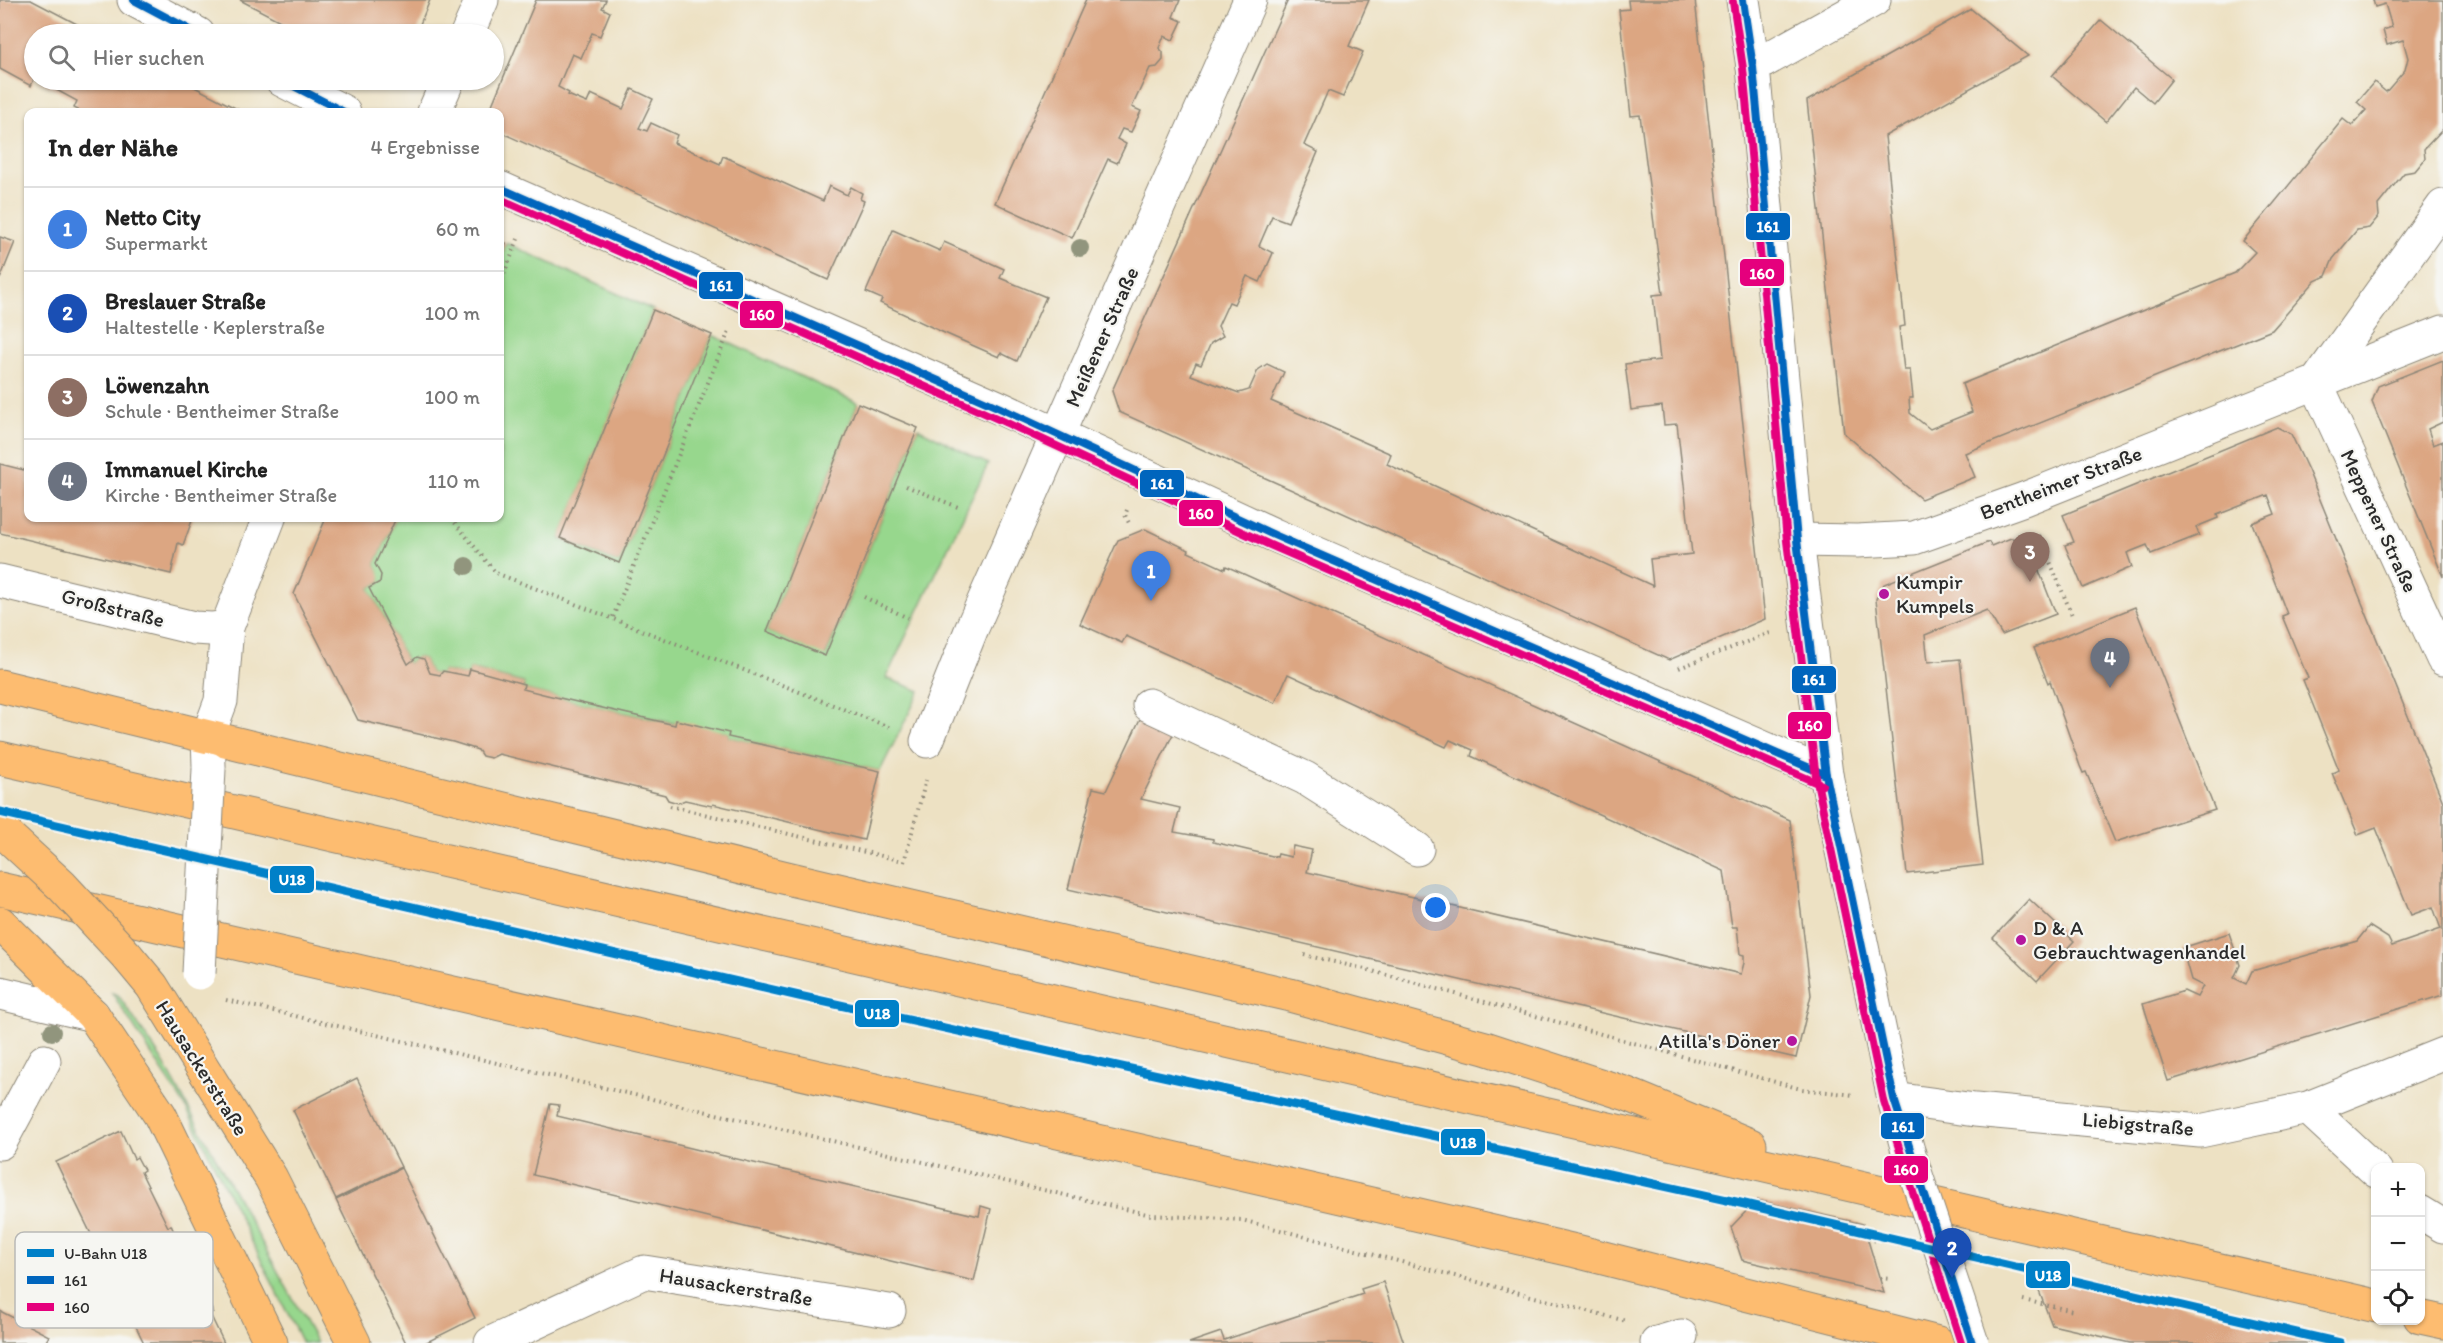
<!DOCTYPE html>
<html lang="de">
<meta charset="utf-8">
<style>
:root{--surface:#fff;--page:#f6f6f6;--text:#222;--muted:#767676;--line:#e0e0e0;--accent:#ea580c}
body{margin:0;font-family:Itim,sans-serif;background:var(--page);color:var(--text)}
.controls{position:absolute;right:18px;bottom:18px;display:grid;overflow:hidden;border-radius:12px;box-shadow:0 2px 4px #0004}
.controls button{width:54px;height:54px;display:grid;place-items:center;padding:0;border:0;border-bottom:2px solid var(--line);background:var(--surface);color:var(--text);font:30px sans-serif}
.you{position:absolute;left:1436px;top:908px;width:21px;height:21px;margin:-15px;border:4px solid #fff;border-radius:50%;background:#1a73e8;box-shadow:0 0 0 9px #1a73e833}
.badge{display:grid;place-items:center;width:39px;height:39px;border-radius:50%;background:var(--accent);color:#fff;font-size:20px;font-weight:700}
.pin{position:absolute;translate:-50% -50px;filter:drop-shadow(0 2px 3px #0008)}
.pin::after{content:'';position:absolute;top:32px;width:21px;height:18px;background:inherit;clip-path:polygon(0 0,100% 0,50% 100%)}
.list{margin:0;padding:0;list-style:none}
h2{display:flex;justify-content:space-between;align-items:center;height:78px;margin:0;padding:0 24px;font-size:26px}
h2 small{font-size:20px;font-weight:400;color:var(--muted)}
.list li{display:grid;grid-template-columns:39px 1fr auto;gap:18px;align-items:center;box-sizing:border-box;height:84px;padding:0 24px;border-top:2px solid var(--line)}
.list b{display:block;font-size:22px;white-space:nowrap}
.list p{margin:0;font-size:20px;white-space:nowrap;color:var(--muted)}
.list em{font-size:20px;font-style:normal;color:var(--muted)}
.icon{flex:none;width:33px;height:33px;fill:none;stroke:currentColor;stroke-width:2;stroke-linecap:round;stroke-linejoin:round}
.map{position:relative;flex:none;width:2443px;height:1343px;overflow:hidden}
.search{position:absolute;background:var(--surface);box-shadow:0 2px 4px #0004;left:24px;top:24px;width:480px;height:66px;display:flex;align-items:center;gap:15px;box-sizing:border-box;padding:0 21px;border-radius:33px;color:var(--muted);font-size:22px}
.panel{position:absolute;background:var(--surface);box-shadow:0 2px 4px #0004;left:24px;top:108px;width:480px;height:414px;border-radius:12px}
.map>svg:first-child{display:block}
.green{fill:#97d78d;stroke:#61815c;stroke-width:1.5}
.building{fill:#dca682}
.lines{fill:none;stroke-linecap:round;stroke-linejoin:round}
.minor-casing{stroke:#8c8677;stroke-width:35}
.major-casing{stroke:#8c8677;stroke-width:35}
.highway-casing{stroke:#8c8677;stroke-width:35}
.path{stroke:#8c8677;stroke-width:4;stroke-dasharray:1.5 4.5;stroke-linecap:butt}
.minor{stroke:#fff;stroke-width:33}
.major{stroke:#fdbc70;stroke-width:33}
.highway{stroke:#fdbc70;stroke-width:33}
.minor-bridge-casing{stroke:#8c8677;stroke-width:35;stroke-linecap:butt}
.major-bridge-casing{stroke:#8c8677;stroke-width:35;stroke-linecap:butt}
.minor-bridge{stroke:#fff;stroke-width:33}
.major-bridge{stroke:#fdbc70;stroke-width:33}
.bus-1-casing{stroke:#f6f6f2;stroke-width:12}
.bus-2-casing{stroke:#f6f6f2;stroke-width:12}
.bus-1{stroke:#0065bd;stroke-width:8}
.bus-2{stroke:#e5007d;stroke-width:8}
.metro-1-casing{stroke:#f6f6f2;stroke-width:14}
.metro-1{stroke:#0080c8;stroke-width:9}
.tree{fill:#91957d}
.poi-dot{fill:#b5179e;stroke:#f6f6f2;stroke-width:2}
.labels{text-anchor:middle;stroke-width:4.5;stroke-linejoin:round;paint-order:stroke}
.street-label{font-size:21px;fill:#2b2b2b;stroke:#f6f6f2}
.poi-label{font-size:21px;fill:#2b2b2b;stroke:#f6f6f2;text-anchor:start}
.key{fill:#f6f6f2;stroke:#b9b9b6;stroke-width:1.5}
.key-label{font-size:16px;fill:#2b2b2b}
.line-badge{stroke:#f6f6f2;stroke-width:2}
.badge-label{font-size:16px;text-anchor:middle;font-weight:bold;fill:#fff}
</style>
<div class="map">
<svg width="2443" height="1343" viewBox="0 0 2443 1343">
<rect width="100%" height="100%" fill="#f6f6f2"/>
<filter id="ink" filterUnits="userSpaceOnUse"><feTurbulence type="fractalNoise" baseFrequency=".0167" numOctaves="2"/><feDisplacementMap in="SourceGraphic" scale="12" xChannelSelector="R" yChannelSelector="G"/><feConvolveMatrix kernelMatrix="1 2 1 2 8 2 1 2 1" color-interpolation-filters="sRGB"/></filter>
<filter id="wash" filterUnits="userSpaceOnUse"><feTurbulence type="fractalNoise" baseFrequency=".008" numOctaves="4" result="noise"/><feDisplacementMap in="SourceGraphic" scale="24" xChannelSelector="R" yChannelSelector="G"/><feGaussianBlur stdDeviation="1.35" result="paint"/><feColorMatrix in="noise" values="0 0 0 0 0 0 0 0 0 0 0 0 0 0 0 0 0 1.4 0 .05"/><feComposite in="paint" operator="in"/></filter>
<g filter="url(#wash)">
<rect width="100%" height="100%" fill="#ede1c3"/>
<g class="green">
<path d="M506,243L653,310L560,539L619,563L712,335L858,403L767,631L826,655L918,428L988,464L886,678L920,691L880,771L728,737L729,733C659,722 591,706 523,689L524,683L470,669L468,676L443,671L440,675L430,673L424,659L417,657L408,664L369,588L380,582V575L375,564L396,518H500V260Z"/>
<polygon points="112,993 118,995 162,1060 317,1343 302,1343 185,1106"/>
</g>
<g id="blocks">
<g class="building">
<polygon points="0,0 31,0 96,34 34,34 34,79 31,86 0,69"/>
<polygon points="240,0 430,0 416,34 305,34"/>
<polygon points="536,0 606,0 602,8 610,12 600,36 592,33 581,58 572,54 558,87 569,93 568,95 587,103 591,94 623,109 632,89 653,99 639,128 647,131 651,123 677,135 674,143 720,164 723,156 823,201 829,186 847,195 851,187 862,193 860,199 864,201 828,280 500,132 500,112 489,112"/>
<polygon points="1086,0 1180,0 1173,17 1182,21 1173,40 1164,36 1159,48 1163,52 1163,60 1157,67 1150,68 1132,107 1141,111 1131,132 1122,129 1117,139 1126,144 1117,163 1108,159 1072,238 995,203"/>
<polygon points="1288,0 1369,0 1349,46 1363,52 1343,97 1328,91 1304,145 1318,152 1288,222 1272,216 1259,246 1273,253 1260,282 1247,276 1234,304 1229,302 1218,326 1223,336 1211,343 1201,365 1196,363 1191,375 1239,393 1249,390 1258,370 1267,364 1284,372 1271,401 1391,454 1387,464 1653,586 1650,559 1692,554 1677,424 1664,425 1662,406 1631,410 1625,364 1660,360 1653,295 1663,294 1640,115 1631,116 1619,10 1629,9 1628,0 1695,0 1765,619 1669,660 1119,412 1112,391"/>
<polygon points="2373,0 2443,0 2443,129 2424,149 2425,159 2415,171 2404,173 2378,205 2379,216 2369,228 2357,230 2333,259 2326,276 2315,281 2272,330 1965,453 1975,477 1921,499 1844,433 1807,101 1971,9 2028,56 1885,136 1905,326 1899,327 1904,370 1910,370 1913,398 1909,398 1910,413 1930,429 1972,412 1962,384 2235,273 2255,252 2243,241 2343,119 2352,126 2366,110 2357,102 2374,82 2386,92 2405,70 2408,58 2403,40 2387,45 2383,30 2392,27 2385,4 2375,7"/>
<polygon points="2101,20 2172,79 2153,103 2134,87 2106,122 2052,76"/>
<polygon points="38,80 181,80 243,112 82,112 74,108 77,101"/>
<polygon points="893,230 940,251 944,242 1004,269 1000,278 1046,297 1017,361 1001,353 999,357 940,331 880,303 882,299 866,292"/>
<polygon points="0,237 15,242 0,279"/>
<polygon points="500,240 506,243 500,260"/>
<polygon points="653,310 712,335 619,563 560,538"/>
<polygon points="2443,360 2443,422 2428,429 2433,445 2443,441 2443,577 2372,402 2378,386"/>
<polygon points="858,403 918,428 825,656 767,631"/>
<polygon points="2277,427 2291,434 2308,470 2443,802 2443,995 2168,1081 2143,1004 2184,991 2197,997 2203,986 2191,980 2182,948 2229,933 2240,965 2234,978 2246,984 2252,971 2357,941 2369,926 2388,938 2392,946 2441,929 2433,907 2411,915 2376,828 2358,835 2332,773 2339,770 2303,680 2308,678 2282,616 2287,614 2252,523 2275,514 2268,495 2217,515 2218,518 2196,527 2199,535 2151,554 2147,545 2127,553 2132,567 2083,588 2066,548 2065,545 2074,542 2063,515"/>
<polygon points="0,464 28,471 28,518 193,518 183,545 178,543 171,574 0,533"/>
<polygon points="326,518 396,518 375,564 381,575 380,582 369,588 408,664 417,657 424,659 430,673 440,675 443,671 468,676 470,669 524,684 523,689 547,695 675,725 676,720 729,733 728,737 880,771 864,840 713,804 712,806 685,800 678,803 668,800 665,795 499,754 491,758 482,756 478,750 453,742 358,720 294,594"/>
<polygon points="1145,529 1189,550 1188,552 1225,569 1226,566 1790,820 1811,995 1796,1058 1068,889 1093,788 1106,791 1140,719 1173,734 1141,799 1180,808 1174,832 1213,839 1213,842 1277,857 1278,854 1291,857 1293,846 1312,850 1307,872 1741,974 1744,963 1744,955 1740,954 1737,927 1732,927 1724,871 1471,756 1473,750 1450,740 1446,747 1288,674 1275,703 1126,636 1122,643 1080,624 1118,540"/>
<polygon points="2011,538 2016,539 2025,562 2034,558 2056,614 2002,635 1987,610 1925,635 1928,662 1960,659 1983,865 1907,874 1876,599 1884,584 1989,542 1991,546"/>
<polygon points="2135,607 2215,810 2115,842 2086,772 2083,773 2080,766 2050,681 2048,683 2034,648"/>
<polygon points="2029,899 2074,941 2037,981 1993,938"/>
<polygon points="357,1078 401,1167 336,1199 293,1110"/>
<polygon points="550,1104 559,1105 557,1116 720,1155 979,1216 981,1206 991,1209 974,1281 533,1175"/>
<polygon points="121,1131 134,1159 137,1157 144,1170 141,1172 168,1227 171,1225 176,1237 174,1239 203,1299 206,1297 213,1312 210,1314 224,1343 144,1343 56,1162"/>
<polygon points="401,1168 475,1318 425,1343 406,1343 336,1200"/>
<polygon points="1757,1200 1863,1224 1884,1293 1742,1260 1731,1227"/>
<polygon points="2031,1270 2338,1342 2338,1343 2130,1343 2052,1325"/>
<polygon points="1383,1282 1404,1343 1189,1343 1221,1332 1224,1340 1363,1294 1361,1289"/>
<polygon points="0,1311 49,1336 45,1343 0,1343"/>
</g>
</g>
</g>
<g filter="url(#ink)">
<use href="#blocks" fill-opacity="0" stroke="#8c8677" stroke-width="1.5"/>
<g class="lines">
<defs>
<g id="minor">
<polyline points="134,0 198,34"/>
<polyline points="1743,0 1753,67 1797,540 1826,775 1894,1099 1908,1151"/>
<polyline points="467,34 482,0"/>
<polyline points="1753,67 1874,0"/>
<polyline points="282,80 344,112"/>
<polyline points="434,112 448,80"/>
<polyline points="500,188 1000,408 1274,535 1826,775"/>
<polyline points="2316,383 2443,659"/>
<polyline points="2316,383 2443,206"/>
<polyline points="1797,540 1857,541 1914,538 2024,499 2443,332"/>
<polyline points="0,581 194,628 211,629 227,627"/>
<polyline points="1149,705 1305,778 1417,849"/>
<polyline points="927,741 972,628 1250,0"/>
<polyline points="209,766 208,736 221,701 227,627 269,518"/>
<polyline points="0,993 93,1015"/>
<polyline points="1894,1099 1975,1110 2200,1131 2308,1108 2443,1054"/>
<polyline points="2308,1108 2376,1171"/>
<polyline points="0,1143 44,1061"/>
<polyline points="2420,1212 2443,1226"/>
<polyline points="491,1343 644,1272 889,1311"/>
<polyline points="1657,1343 1681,1336"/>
</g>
<g id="major">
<polyline points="0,923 93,1015 160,1115 271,1343"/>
<polyline points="127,956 152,986 271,1178 354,1343"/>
</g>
<g id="highway">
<polyline points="0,686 791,879 1290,995 1485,1048 1627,1094 1750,1145"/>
<polyline points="0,758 2376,1306"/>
<polyline points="0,889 1576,1251 1938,1343"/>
<polyline points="2420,1317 2443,1322"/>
</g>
</defs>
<use href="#minor" class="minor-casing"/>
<use href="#major" class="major-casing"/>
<use href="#highway" class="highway-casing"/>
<g class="path">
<polyline points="500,285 518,239"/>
<polyline points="906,486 958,507"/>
<polyline points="1127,510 1125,515 1130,525"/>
<polyline points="451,518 496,573 889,727"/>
<polyline points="2039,535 2072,615"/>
<polyline points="864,597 908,618"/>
<polyline points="613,617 729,331"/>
<polyline points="1679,668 1770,633"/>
<polyline points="670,806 899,860"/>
<polyline points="904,862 926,780"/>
<polyline points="1304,955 1365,969 1801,1089 1854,1095"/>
<polyline points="226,1000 1151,1215 1242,1220 1626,1321"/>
<polyline points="1868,1239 1877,1241"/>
<polyline points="1880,1278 1890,1279"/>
<polyline points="2023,1300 2074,1311"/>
</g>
<use href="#minor" class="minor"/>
<use href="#major" class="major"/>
<use href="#highway" class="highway"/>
<defs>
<g id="minor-bridge">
<polyline points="199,973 209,769"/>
<polyline points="1908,1151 1972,1343"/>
</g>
<polyline id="major-bridge" points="0,829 62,886 127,956"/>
</defs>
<use href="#minor-bridge" class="minor-bridge-casing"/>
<use href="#major-bridge" class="major-bridge-casing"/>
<use href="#minor-bridge" class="minor-bridge"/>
<use href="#major-bridge" class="major-bridge"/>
<defs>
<g id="bus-1">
<polyline points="134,0 198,34"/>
<polyline points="1743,0 1753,67 1797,540 1826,775 1894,1099 1972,1343"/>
<polyline points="282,80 344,112"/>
<polyline points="500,188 1000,408 1274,535 1826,775"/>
</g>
<g id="bus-2">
<polyline points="1733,2 1743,68 1787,541 1816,777 1884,1101 1961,1343"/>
<polyline points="500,199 996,418 1270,545 1822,785"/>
</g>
</defs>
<use href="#bus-1" class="bus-1-casing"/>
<use href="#bus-2" class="bus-2-casing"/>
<use href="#bus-1" class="bus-1"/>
<use href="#bus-2" class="bus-2"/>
<defs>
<polyline id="metro-1" points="0,812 799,996 1736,1202 2340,1343"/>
</defs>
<use href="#metro-1" class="metro-1-casing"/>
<use href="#metro-1" class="metro-1"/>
</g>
<g class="tree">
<circle cx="1080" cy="248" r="9"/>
<circle cx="466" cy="566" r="9"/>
<circle cx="52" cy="1032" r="9"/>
</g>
</g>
<g class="poi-dot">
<circle cx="1884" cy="594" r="6"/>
<circle cx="2021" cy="940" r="6"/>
<circle cx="1792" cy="1041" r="6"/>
</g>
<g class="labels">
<g class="street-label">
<text transform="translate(1102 337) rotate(-66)" y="7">Meißener Straße</text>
<text transform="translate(2061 483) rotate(-21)" y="7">Bentheimer Straße</text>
<text transform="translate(2379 521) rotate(65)" y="7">Meppener Straße</text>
<text transform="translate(113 608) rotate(14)" y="7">Großstraße</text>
<text transform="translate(202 1068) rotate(58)" y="7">Hausackerstraße</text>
<text transform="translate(2138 1124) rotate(5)" y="7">Liebigstraße</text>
<text transform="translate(736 1287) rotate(9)" y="7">Hausackerstraße</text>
</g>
<g class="poi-label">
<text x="1896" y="589">Kumpir<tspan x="1896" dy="24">Kumpels</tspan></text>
<text x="2033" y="935">D &amp; A<tspan x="2033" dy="24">Gebrauchtwagenhandel</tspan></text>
<text x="1780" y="1048" text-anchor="end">Atilla's Döner</text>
</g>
</g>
<rect x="15" y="1232" width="198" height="96" rx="9" class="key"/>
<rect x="27" y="1249" width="27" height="8" fill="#0080c8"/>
<rect x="27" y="1276" width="27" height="8" fill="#0065bd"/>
<rect x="27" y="1303" width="27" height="8" fill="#e5007d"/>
<g class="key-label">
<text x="64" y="1259">U-Bahn U18</text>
<text x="64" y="1286">161</text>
<text x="64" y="1313">160</text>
</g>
<g class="line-badge">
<rect x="1745" y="212" width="46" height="29" rx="6" fill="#0065bd"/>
<rect x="1739" y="258" width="46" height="29" rx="6" fill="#e5007d"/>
<rect x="698" y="271" width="46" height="29" rx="6" fill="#0065bd"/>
<rect x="739" y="300" width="45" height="29" rx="6" fill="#e5007d"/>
<rect x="1139" y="469" width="46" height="29" rx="6" fill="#0065bd"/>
<rect x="1178" y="499" width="46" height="28" rx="6" fill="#e5007d"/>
<rect x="1791" y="665" width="46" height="29" rx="6" fill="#0065bd"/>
<rect x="1787" y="711" width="45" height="29" rx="6" fill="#e5007d"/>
<rect x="269" y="865" width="46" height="29" rx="6" fill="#0080c8"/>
<rect x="854" y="999" width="46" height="29" rx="6" fill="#0080c8"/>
<rect x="1880" y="1112" width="45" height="28" rx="6" fill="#0065bd"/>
<rect x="1440" y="1128" width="46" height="28" rx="6" fill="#0080c8"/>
<rect x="1883" y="1155" width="46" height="29" rx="6" fill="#e5007d"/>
<rect x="2025" y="1260" width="46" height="29" rx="6" fill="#0080c8"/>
</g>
<g class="badge-label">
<text x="1768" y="232">161</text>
<text x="1762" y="279">160</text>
<text x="721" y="291">161</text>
<text x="762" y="320">160</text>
<text x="1162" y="489">161</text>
<text x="1201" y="519">160</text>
<text x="1814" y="685">161</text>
<text x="1810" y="731">160</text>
<text x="292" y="885">U18</text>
<text x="877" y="1019">U18</text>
<text x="1903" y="1132">161</text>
<text x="1463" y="1148">U18</text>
<text x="1906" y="1175">160</text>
<text x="2048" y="1281">U18</text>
</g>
</svg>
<div class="controls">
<button>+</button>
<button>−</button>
<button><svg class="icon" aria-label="locate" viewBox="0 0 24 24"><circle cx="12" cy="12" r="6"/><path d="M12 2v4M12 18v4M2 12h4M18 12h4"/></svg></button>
</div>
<div class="you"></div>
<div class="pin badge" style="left:1151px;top:601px;background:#3f7fe0">1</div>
<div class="pin badge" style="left:1952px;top:1278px;background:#1a4fb4">2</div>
<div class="pin badge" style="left:2030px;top:582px;background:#8d6e63">3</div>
<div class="pin badge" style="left:2110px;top:688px;background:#6b7280">4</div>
<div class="search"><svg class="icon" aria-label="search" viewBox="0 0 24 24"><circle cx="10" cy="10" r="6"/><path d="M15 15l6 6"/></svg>Hier suchen</div>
<section class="panel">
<h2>In der Nähe<small>4 Ergebnisse</small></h2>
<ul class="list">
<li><span class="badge" style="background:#3f7fe0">1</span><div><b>Netto City</b><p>Supermarkt</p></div><em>60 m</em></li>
<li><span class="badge" style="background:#1a4fb4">2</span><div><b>Breslauer Straße</b><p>Haltestelle · Keplerstraße</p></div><em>100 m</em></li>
<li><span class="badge" style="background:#8d6e63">3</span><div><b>Löwenzahn</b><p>Schule · Bentheimer Straße</p></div><em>100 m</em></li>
<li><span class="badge" style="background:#6b7280">4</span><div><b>Immanuel Kirche</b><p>Kirche · Bentheimer Straße</p></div><em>110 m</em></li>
</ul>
</section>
</div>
